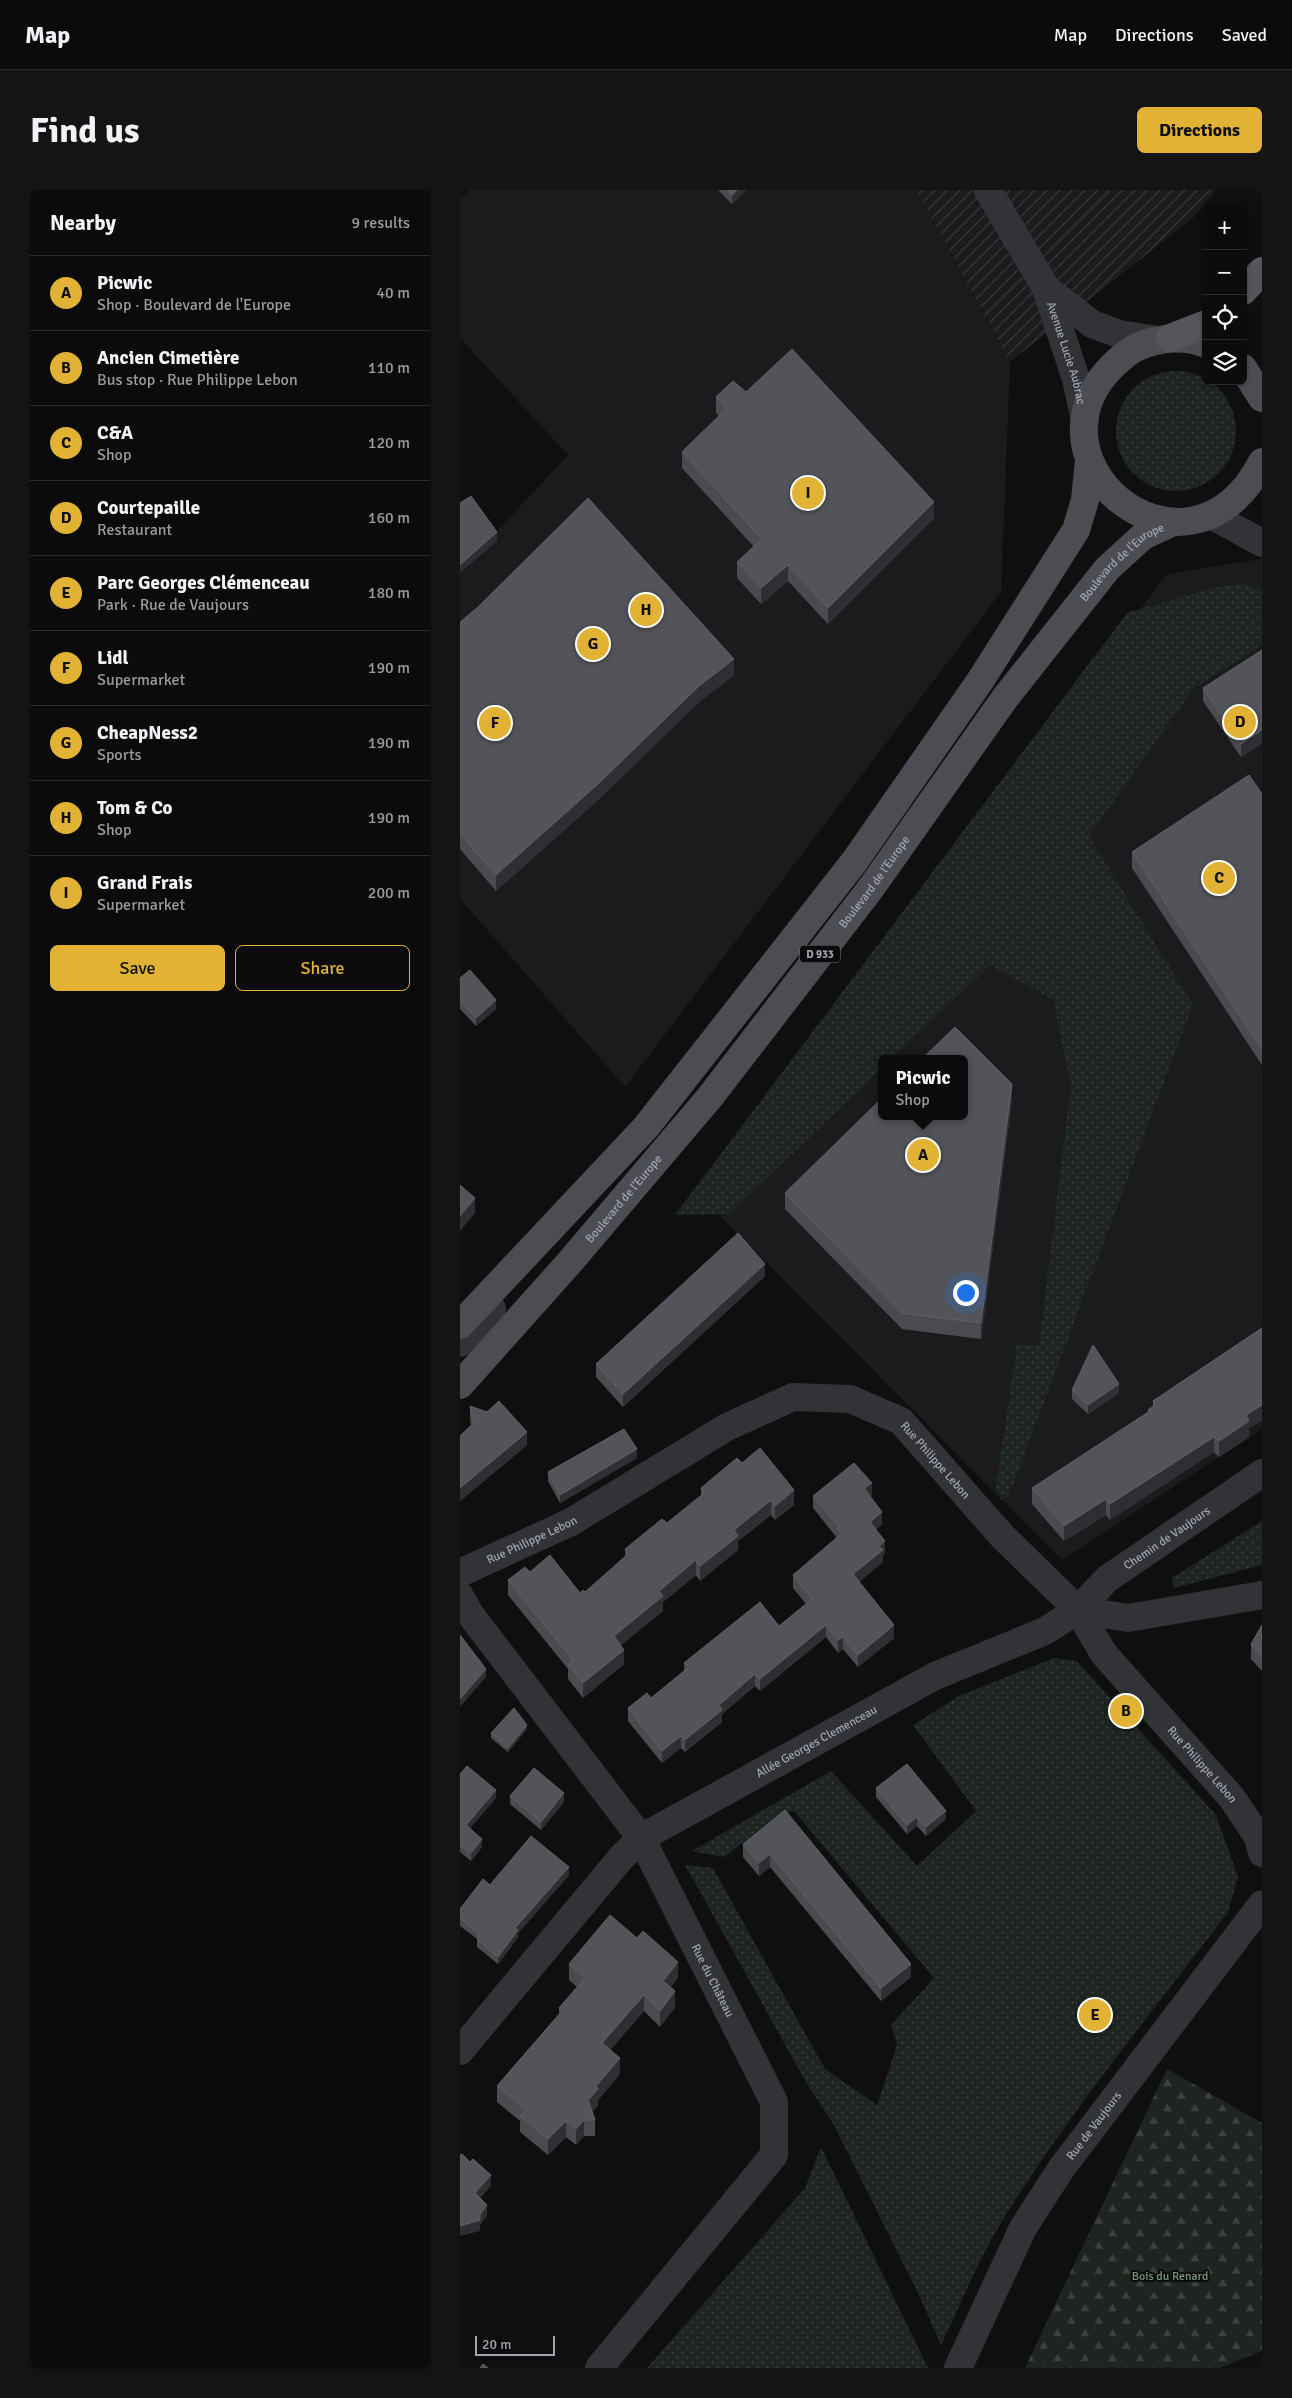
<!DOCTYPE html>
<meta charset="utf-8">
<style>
:root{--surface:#0b0b0c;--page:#141415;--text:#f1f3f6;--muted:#9a9b9d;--line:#2b2b2d;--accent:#e2b235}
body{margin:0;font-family:Signika,sans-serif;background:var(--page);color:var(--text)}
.controls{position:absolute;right:15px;top:15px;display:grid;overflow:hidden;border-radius:8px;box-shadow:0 1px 4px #0004}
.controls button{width:45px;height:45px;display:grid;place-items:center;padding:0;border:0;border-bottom:1px solid var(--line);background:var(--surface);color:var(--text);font:25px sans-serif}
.scale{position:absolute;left:15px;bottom:12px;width:80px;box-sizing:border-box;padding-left:5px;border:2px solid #a1a5b0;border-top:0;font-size:14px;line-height:18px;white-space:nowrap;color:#a1a5b0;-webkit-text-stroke:4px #0a0a0b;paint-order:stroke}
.you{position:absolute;left:505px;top:1102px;width:18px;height:18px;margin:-12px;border:4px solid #fff;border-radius:50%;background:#1a73e8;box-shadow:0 0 0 8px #1a73e833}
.badge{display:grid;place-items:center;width:32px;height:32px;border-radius:50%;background:var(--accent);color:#111;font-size:16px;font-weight:700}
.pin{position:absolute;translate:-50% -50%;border:2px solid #fff;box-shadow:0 1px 5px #0006}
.popup{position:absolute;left:418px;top:865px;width:90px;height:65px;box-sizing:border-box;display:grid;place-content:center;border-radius:8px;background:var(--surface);filter:drop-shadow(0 1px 4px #0005);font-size:16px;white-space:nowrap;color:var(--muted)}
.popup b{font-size:19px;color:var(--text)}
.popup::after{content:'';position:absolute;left:50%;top:100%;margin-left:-10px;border:10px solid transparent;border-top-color:var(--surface)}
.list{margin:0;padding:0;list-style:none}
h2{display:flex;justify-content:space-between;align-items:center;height:65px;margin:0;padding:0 20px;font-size:21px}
h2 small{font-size:16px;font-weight:400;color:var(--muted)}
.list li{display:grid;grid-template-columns:32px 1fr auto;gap:15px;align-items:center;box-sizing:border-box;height:75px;padding:0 20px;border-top:1px solid var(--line)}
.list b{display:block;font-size:19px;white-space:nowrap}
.list p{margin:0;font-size:16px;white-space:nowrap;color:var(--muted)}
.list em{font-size:16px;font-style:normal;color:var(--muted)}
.actions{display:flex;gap:10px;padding:15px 20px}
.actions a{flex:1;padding:11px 0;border:1px solid var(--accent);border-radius:8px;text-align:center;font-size:18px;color:var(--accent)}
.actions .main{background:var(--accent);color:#111}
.icon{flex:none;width:28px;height:28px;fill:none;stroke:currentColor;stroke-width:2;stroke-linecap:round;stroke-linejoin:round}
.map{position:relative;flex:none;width:802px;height:2178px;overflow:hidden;border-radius:8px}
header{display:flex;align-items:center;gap:30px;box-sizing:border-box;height:70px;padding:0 25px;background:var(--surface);border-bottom:1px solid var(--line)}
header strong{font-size:24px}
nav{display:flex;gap:28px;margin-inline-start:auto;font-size:18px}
.intro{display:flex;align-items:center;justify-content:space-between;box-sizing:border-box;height:120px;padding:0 30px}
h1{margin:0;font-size:35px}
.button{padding:12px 22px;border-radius:8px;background:var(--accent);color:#111;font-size:18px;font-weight:700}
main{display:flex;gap:30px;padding:0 30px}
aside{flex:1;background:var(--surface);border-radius:8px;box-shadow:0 1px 4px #0004}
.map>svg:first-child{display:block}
.built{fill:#1b1b1d;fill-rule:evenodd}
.industrial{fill:url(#industrial-furrows)}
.grass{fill:url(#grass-dots)}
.forest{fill:url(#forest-firs)}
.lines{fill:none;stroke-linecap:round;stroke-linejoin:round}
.minor{stroke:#323337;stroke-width:28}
.tertiary{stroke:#323337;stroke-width:28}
.primary{stroke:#4c4d53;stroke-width:28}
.trunk{stroke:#54565c;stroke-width:28}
.wall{fill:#4a4b4f}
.shaded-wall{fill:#2e2f32}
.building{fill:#53545a;stroke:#5f6167}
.labels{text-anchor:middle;stroke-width:4;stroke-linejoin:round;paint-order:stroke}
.shield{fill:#0a0a0b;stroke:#74767e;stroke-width:1}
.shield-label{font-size:11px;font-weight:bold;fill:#a1a5b0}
.street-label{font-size:12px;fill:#a1a5b0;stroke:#0a0a0b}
.park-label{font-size:12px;fill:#799a7d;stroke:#0a0a0b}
</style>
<header>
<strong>Map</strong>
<nav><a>Map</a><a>Directions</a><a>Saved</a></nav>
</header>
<div class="intro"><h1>Find us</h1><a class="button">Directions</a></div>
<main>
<aside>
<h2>Nearby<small>9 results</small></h2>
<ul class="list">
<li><span class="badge">A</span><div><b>Picwic</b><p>Shop · Boulevard de l'Europe</p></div><em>40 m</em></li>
<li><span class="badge">B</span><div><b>Ancien Cimetière</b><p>Bus stop · Rue Philippe Lebon</p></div><em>110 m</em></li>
<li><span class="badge">C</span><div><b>C&amp;A</b><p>Shop</p></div><em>120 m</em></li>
<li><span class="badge">D</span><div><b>Courtepaille</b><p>Restaurant</p></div><em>160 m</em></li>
<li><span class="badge">E</span><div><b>Parc Georges Clémenceau</b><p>Park · Rue de Vaujours</p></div><em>180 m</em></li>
<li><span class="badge">F</span><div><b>Lidl</b><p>Supermarket</p></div><em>190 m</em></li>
<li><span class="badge">G</span><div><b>CheapNess2</b><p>Sports</p></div><em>190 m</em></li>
<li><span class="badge">H</span><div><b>Tom &amp; Co</b><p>Shop</p></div><em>190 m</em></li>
<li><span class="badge">I</span><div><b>Grand Frais</b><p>Supermarket</p></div><em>200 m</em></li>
</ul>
<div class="actions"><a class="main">Save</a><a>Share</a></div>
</aside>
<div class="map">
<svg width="802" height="2178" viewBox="0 0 802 2178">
<defs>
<pattern id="industrial-furrows" width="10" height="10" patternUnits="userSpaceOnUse" patternTransform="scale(1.25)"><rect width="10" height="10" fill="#1b1b1d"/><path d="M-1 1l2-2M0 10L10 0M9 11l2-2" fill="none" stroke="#39393b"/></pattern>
<pattern id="grass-dots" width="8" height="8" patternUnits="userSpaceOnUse" patternTransform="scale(1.25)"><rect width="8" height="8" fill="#1e241f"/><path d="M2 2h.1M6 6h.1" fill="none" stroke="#3c413d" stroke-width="1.8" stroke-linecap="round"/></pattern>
<pattern id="forest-firs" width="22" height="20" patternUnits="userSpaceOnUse" patternTransform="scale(1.25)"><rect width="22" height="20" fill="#1e241f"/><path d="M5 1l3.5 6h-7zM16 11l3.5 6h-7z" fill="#3c413d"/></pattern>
</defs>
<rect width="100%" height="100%" fill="#0f0f10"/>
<g class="built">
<polygon points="11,0 456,0 550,172 541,402 165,897 0,709 0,381 108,265 0,148 0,7"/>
<path d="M802,369V1239L602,1370L239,1005L707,384ZM422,869H504V926H422Z"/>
</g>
<polygon class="industrial" points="456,0 756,0 734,27 550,172"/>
<g class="grass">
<circle cx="716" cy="241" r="60"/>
<polygon points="782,393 802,400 802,455 734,498 629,646 733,815 549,1306 541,1310 536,1297 557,1154 579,1156 611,894 593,810 530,775 431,869 422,869 422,878 269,1024 215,1025 667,423 748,399"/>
<polygon points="802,1331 802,1375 714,1398 712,1388"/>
<path d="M594,1468L617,1471L756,1625L778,1687L768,1722C693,1821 613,1918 547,2023C521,2064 502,2111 481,2155L458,2103L374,1935L347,1894L225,1675L253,1678L365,1879L417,1915L437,1855L431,1835L474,1788L334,1621L321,1623L264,1667L232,1661L371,1581L457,1676L516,1621L453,1535L499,1506Z"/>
<polygon points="361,1957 468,2178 187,2178 345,1998"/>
</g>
<polygon class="forest" points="707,1879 802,1933 802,2161 760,2178 565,2178"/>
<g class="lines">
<g class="minor">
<path id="s1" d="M0,1406L10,1424L181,1648L314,1912V1965L139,2178"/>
<path id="s2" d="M0,1861L161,1668L181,1648L475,1486L585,1441L618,1420L668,1428L802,1405"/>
</g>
<g class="tertiary">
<path id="s3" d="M528,0L586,98L616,189L625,230"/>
<polyline points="586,98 632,134 659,144 698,150"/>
<polyline points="751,325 802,353"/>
<polyline points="0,1153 32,1119"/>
<path id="s4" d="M0,1383L111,1332L267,1237L333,1207L390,1209L441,1231L543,1347L618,1420L644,1464L772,1608L798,1647L802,1663"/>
<path id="s5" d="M618,1420L647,1389L802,1283"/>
<path id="s6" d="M498,2178L563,2038L601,1979L802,1714"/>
</g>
<g class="primary">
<path d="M746,154C722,144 687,148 666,164C541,261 726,419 802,272"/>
<polyline points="783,178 802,208"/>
<polyline points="0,1135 186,937 394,672 520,491 616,340 625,310 629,271"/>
<path id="s7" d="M0,1195L109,1073L250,907L411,698L545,508L647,379L683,346L713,332"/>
</g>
<g class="trunk">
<polyline points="783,101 802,81"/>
<polyline points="710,148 746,134"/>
</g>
</g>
<g class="wall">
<polygon points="258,0 286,0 272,14"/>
<polygon points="286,202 474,328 368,434 328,391 301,414 277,388 277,372 294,357 222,278 222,262 259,226 256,223 256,207"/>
<polygon points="0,432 274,485 239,512 138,610 36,701 0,659"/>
<polygon points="802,460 802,553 781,567 743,511 743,498"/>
<polygon points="802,604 802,875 672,678 672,662"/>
<polygon points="0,788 36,819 16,836 0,819"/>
<polygon points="552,910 521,1149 442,1139 325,1019 325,1003"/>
<polygon points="305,1086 163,1217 136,1187 136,1174"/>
<polygon points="802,1138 802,1230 789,1238 789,1247 759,1267 754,1262 650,1330 646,1325 604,1351 572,1314 572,1298 688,1222 688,1220 693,1216 693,1211"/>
<polygon points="612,1200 659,1203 628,1224 612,1209"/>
<polygon points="10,1216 67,1255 0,1311 0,1246 11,1235 10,1229"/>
<polygon points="177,1268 100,1313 88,1291 88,1282"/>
<polygon points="282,1273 334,1315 315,1330 311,1325 278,1351 278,1360 240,1391 236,1385 203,1412 203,1421 161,1455 164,1474 123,1508 108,1489 108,1479 48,1405 48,1390 70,1382 120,1403 125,1402 165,1367 165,1359 207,1333 241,1306 241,1298"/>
<polygon points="412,1305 410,1306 422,1334 416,1339 425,1363 423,1365 423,1372 399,1392 434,1448 398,1477 383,1459 378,1463 366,1447 300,1501 295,1496 262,1524 262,1532 225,1562 221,1558 202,1573 168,1531 168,1518 191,1508 224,1481 224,1473 319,1436 346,1414 333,1398 333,1385 377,1348 353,1318 353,1306"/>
<polygon points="802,1435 802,1481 791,1469 791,1454"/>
<polygon points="67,1539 48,1562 31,1548 31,1543"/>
<polygon points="0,1584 36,1608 9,1638 22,1657 11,1671 0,1662"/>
<polygon points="416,1598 486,1629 466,1646 457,1636 447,1644 416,1607"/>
<polygon points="50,1606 104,1612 81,1640 50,1614"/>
<polygon points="325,1620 451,1787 421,1811 310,1677 299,1686 283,1667 283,1654"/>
<polygon points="109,1685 58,1743 58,1747 38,1774 17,1757 17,1749 0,1736 0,1719 30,1695"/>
<polygon points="109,1774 218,1788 210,1797 215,1817 200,1837 184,1821 150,1860 160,1884 138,1910 138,1915 132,1922 135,1930 135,1946 124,1946 116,1955 106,1947 88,1965 60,1942 60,1931 37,1912 37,1896 99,1824 99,1818 117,1797 109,1790"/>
</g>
<g class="shaded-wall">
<polygon points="277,0 286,0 272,14 272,5"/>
<polygon points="474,312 474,328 368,434 368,418"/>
<polygon points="37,342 37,351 0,383 0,375"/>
<polygon points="328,375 328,391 301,414 301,398"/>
<polygon points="274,469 274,485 239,512 138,610 36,701 36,685 239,496"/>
<polygon points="802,540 802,553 781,567 781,554"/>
<polygon points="36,810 36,819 16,836 16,828"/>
<polygon points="552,894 552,910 521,1149 521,1133"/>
<polygon points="15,1008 15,1023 0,1041 0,1026"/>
<polygon points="305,1074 305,1086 163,1217 163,1204"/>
<polygon points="659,1194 659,1203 628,1224 628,1215"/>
<polygon points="802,1215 802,1230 789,1238 789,1247 759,1267 759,1251 786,1225"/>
<polygon points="67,1242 67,1255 0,1311 0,1298"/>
<polygon points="754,1247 754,1262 650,1330 650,1314"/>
<polygon points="177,1259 177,1268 100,1313 100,1305"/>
<polygon points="412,1293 412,1305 404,1311 404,1298"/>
<polygon points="334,1300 334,1315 315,1330 315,1316"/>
<polygon points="646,1309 646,1325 604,1351 604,1336"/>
<polygon points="311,1310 311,1325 278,1351 278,1360 240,1391 240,1376 274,1340"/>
<polygon points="422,1322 422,1334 410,1345 410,1332"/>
<polygon points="425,1351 425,1363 423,1365 423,1372 393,1397 393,1384 419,1356"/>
<polygon points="236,1370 236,1385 203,1412 203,1421 154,1461 154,1446 199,1401"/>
<polygon points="366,1435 366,1447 300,1501 300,1489"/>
<polygon points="434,1435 434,1448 398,1477 398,1465"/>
<polygon points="383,1447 383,1459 378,1463 378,1450"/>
<polygon points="164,1460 164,1474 123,1508 123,1493"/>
<polygon points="26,1479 26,1487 0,1517 0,1509"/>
<polygon points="295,1484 295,1496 262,1524 262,1532 225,1562 225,1550 259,1515"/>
<polygon points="67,1535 67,1539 48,1562 48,1558"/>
<polygon points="221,1546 221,1558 202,1573 202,1561"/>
<polygon points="36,1600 36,1608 6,1643 6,1635"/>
<polygon points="104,1603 104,1612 81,1640 81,1632"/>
<polygon points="486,1621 486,1629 466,1646 466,1637"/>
<polygon points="457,1627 457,1636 447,1644 447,1635"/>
<polygon points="22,1649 22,1657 11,1671 11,1663"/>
<polygon points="310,1664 310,1677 299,1686 299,1673"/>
<polygon points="109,1677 109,1685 58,1743 58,1747 38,1774 38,1767 55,1738"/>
<polygon points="218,1772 218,1788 203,1807 203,1791"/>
<polygon points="451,1774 451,1787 421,1811 421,1798"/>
<polygon points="215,1801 215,1817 200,1837 200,1821"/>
<polygon points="184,1805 184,1821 142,1869 142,1853"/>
<polygon points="160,1868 160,1884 138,1910 138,1915 128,1926 128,1910 136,1896"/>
<polygon points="124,1930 124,1946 116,1955 116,1939"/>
<polygon points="106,1931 106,1947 88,1965 88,1949"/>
<polygon points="31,1985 31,1996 15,2014 15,2003"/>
<polygon points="27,2015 27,2026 20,2035 20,2041 0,2046 0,2036 20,2024"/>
</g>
<g class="building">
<polygon points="267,0 277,0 272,5"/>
<polygon points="332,159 474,312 368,418 328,375 301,398 277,372 302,349 222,262 266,219 256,207 273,191 286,202"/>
<polygon points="11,306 37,342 0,375 0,313"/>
<polygon points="128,308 274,469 239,496 138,594 36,685 0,644 0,432 17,418"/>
<polygon points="802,460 802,540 781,554 743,498"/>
<polygon points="789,585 802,604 802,859 672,662"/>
<polygon points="10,780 36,810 16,828 0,810 0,788"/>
<polygon points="495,837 552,894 521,1133 442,1123 325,1003 422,908 422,926 504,926 504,869 462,869"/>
<polygon points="0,995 15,1008 0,1026"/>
<polygon points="278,1043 305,1074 163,1204 136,1174"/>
<polygon points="802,1138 802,1215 786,1225 789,1231 759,1251 754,1247 650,1314 646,1309 604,1336 572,1298 690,1221 688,1220 695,1215 693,1211"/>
<polygon points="633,1155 659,1194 628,1215 612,1200"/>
<polygon points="39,1211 67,1242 0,1298 0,1246 14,1233 10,1216 27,1222"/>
<polygon points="164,1239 177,1259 100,1305 88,1282"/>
<polygon points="300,1258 334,1300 315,1316 311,1310 274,1340 278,1346 240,1376 236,1370 199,1401 203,1406 154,1446 164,1460 123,1493 108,1475 113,1470 48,1390 65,1377 70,1382 90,1365 120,1403 123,1400 125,1402 168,1364 165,1359 202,1329 207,1333 244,1303 241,1298 277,1268 282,1273"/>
<polygon points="394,1273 412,1293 404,1298 422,1322 410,1332 425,1351 419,1356 423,1360 393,1384 434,1435 398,1465 383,1447 378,1450 366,1435 300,1489 295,1484 259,1515 262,1520 225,1550 221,1546 202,1561 168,1518 187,1503 191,1508 229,1477 224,1473 300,1412 319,1436 352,1409 333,1385 381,1344 377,1339 379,1337 353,1306"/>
<polygon points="802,1435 802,1467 791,1454"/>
<polygon points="0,1445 26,1479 0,1509"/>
<polygon points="54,1518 67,1535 48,1558 31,1543"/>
<polygon points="447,1574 486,1621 466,1637 457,1627 447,1635 416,1598"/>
<polygon points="7,1576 36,1600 6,1635 22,1649 11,1663 0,1655 0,1584"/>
<polygon points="74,1578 104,1603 81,1632 50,1606"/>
<polygon points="325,1620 451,1774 421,1798 310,1664 299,1673 283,1654"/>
<polygon points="71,1646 109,1677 55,1738 58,1740 38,1767 17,1749 20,1745 0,1728 0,1719 23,1689 30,1695"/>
<polygon points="150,1725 177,1748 183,1741 218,1772 203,1791 215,1801 200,1821 184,1805 142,1853 160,1868 136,1896 138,1899 128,1910 135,1930 124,1930 116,1939 106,1931 88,1949 60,1926 66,1920 37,1896 102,1821 99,1818 125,1788 109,1774"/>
<polygon points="2,1964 10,1972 13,1969 31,1985 15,2003 27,2015 20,2024 20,2030 0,2036 0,1965"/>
<polygon points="23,2174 28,2178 20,2178"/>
</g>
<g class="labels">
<rect class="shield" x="340" y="755.5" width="40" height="17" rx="4"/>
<g class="shield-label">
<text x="360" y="768">D 933</text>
</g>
<g class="street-label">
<text dy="4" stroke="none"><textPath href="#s3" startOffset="182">Avenue Lucie Aubrac</textPath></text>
<text dy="4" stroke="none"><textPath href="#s7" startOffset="1058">Boulevard de l'Europe</textPath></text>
<text dy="4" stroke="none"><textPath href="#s7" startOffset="652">Boulevard de l'Europe</textPath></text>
<text dy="4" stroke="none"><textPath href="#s7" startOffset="248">Boulevard de l'Europe</textPath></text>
<text dy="4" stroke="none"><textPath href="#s4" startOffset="542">Rue Philippe Lebon</textPath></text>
<text dy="4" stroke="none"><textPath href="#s5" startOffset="115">Chemin de Vaujours</textPath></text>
<text dy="4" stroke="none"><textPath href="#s4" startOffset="79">Rue Philippe Lebon</textPath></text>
<text dy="4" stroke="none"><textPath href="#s2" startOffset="480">Allée Georges Clemenceau</textPath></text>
<text dy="4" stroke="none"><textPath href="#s4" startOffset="948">Rue Philippe Lebon</textPath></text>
<text dy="4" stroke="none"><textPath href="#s1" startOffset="462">Rue du Château</textPath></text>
<text dy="4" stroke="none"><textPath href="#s6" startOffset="279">Rue de Vaujours</textPath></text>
</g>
<g class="park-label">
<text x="710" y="2090">Bois du Renard</text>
</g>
</g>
</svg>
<div class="controls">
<button>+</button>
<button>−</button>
<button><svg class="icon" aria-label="locate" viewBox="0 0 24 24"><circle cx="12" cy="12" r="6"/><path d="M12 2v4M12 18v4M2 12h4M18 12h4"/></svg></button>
<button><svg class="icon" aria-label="layers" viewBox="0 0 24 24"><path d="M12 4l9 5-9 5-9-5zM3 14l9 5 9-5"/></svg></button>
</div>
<div class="scale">20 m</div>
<div class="you"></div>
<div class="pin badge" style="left:463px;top:965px">A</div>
<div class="popup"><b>Picwic</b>Shop</div>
<div class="pin badge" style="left:666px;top:1521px">B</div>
<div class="pin badge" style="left:759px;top:688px">C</div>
<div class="pin badge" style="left:780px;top:532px">D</div>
<div class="pin badge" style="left:635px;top:1825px">E</div>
<div class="pin badge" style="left:35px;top:533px">F</div>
<div class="pin badge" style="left:133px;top:454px">G</div>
<div class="pin badge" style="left:186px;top:420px">H</div>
<div class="pin badge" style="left:348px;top:303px">I</div>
</div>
</main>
